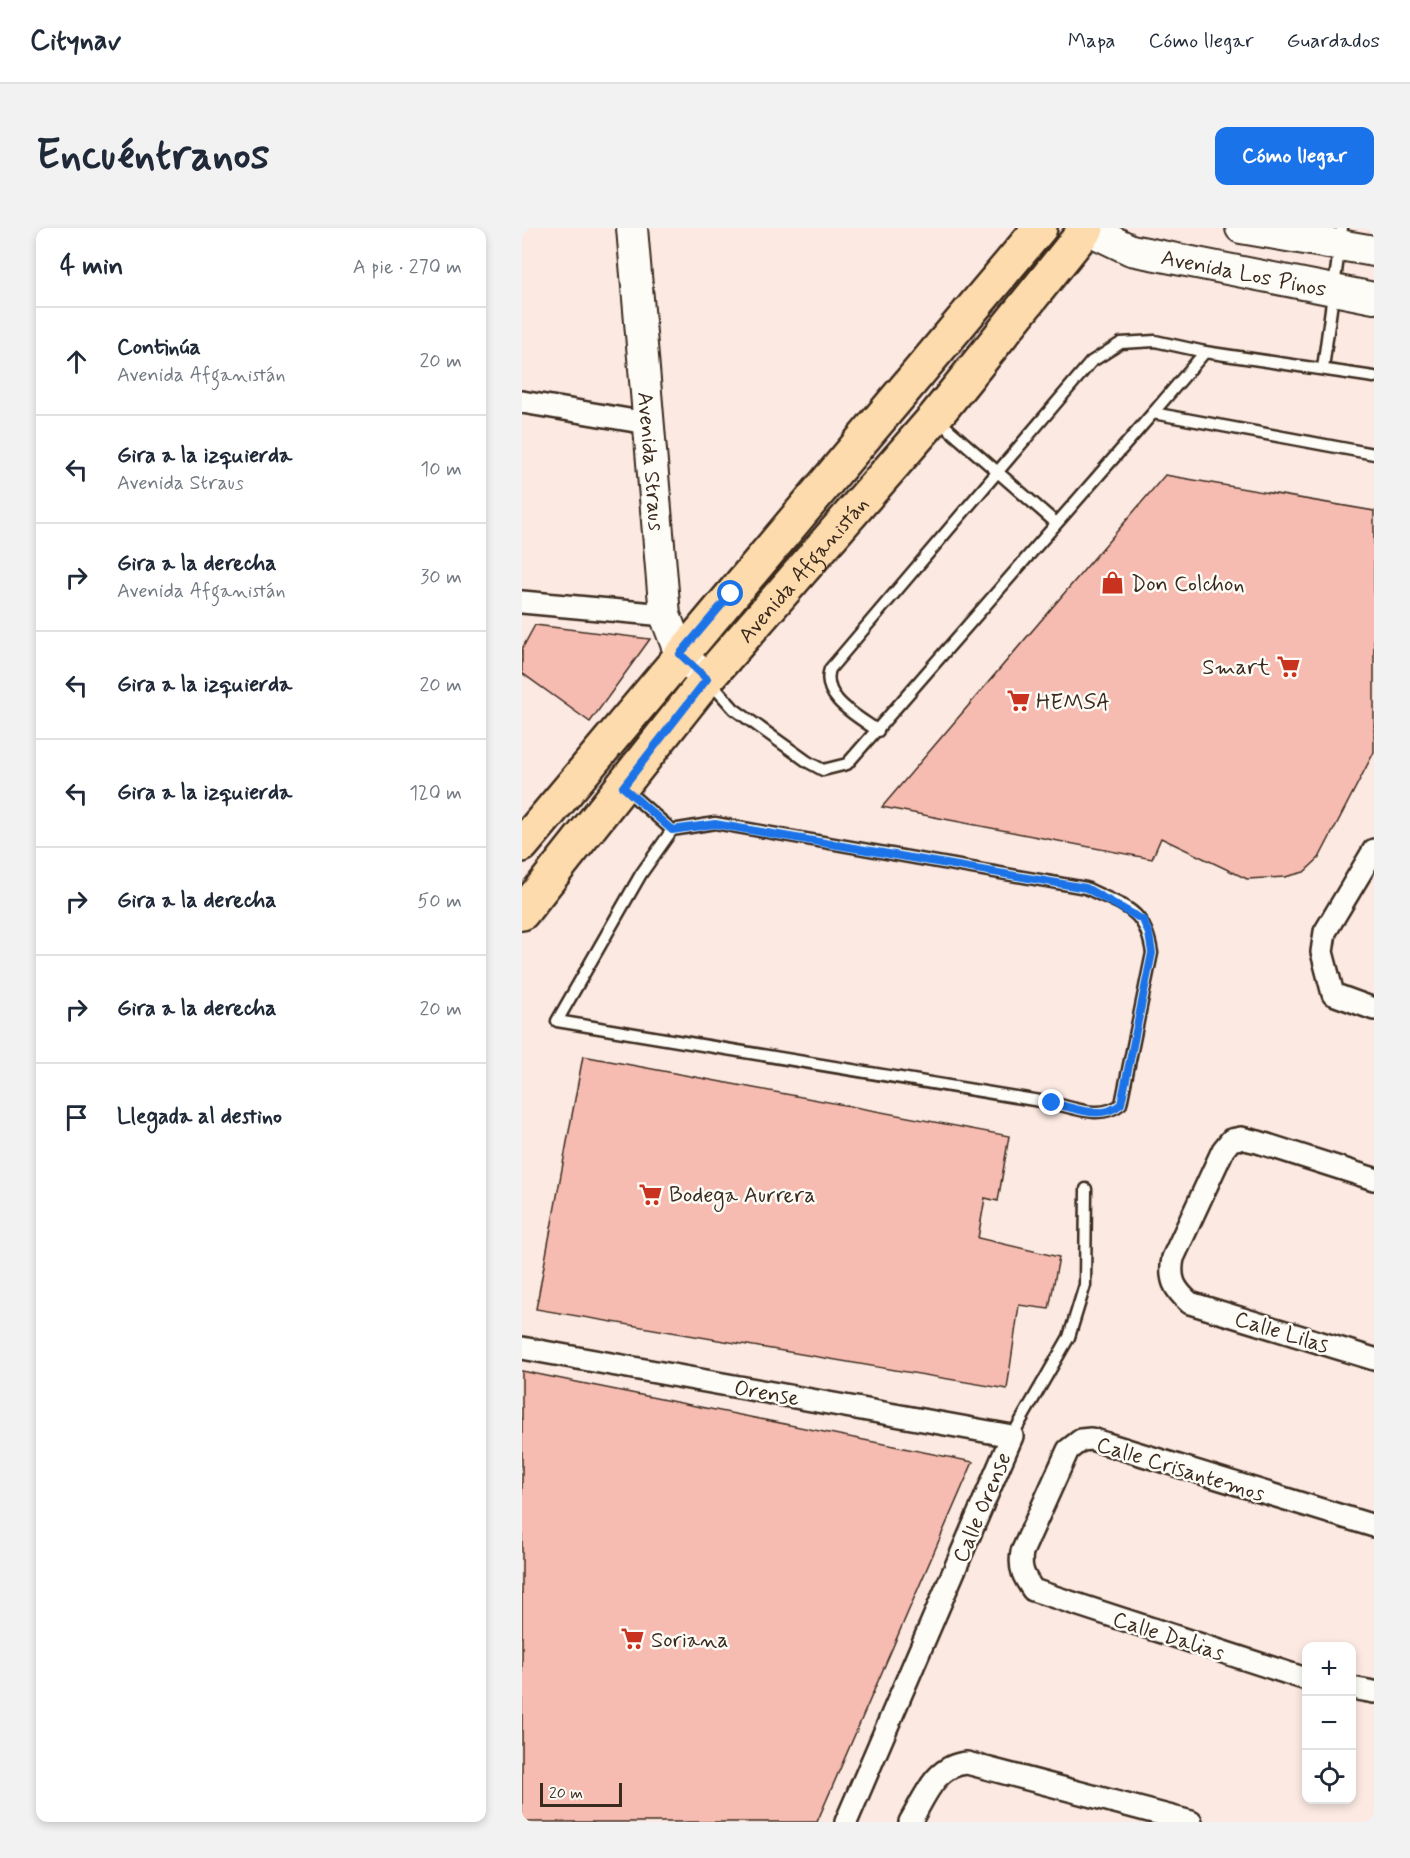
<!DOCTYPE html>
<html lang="es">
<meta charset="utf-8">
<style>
:root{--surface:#fff;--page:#f2f2f3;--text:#1f2937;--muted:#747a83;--line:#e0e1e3;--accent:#1a73e8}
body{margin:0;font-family:Mynerve,sans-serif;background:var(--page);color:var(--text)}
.controls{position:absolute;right:18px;bottom:18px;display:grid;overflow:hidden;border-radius:12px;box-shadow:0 3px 9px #0003}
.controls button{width:54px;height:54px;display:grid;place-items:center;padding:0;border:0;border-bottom:2px solid var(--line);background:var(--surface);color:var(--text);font:30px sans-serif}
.scale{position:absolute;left:18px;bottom:15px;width:82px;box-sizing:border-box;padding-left:6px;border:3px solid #3b2a1e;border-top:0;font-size:16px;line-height:21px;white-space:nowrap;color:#3b2a1e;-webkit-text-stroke:4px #fdfcf7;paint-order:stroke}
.stop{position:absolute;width:18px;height:18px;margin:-14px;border:4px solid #1a73e8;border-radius:50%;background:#fff}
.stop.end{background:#1a73e8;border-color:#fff;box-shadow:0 2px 6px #0008}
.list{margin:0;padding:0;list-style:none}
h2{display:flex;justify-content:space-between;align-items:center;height:78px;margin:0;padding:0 24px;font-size:26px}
h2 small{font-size:20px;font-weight:400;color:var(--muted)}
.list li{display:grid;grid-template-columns:39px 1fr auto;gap:18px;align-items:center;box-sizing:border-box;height:108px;padding:0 24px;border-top:2px solid var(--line)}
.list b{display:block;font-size:22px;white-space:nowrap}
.list p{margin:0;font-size:20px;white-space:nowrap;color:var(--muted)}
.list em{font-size:20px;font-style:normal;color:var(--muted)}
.icon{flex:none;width:33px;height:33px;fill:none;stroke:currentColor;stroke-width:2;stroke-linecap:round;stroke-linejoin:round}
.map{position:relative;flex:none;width:852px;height:1594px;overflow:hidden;border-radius:12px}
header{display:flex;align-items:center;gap:36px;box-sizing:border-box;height:84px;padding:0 30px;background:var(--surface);border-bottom:2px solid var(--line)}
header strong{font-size:28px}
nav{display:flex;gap:33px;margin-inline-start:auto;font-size:21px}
.intro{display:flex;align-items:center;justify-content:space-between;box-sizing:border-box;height:144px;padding:0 36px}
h1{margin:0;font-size:42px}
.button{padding:15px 27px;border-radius:12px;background:var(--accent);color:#fff;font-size:21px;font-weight:700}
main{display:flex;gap:36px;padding:0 36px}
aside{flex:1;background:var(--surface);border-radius:12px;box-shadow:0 3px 9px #0003}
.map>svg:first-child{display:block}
.building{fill:#f7bcb1;stroke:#3b2a1e;stroke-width:1.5}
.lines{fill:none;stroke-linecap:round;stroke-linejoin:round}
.lane-casing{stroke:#3b2a1e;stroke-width:15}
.street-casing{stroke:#3b2a1e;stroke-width:26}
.secondary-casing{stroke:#3b2a1e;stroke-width:34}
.primary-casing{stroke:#3b2a1e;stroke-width:38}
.lane{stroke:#fdfcf7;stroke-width:10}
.street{stroke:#fdfcf7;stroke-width:21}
.secondary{stroke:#fdfcf7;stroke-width:30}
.primary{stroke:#fedbac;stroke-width:33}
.route{stroke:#1a73e8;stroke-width:8}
.labels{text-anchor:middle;stroke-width:5;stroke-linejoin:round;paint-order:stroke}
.street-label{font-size:22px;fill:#3b2a1e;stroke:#fdfcf7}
.poi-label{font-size:22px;fill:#3b2a1e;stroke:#fdfcf7;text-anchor:start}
</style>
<header>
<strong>Citynav</strong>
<nav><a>Mapa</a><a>Cómo llegar</a><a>Guardados</a></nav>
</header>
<div class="intro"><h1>Encuéntranos</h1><a class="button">Cómo llegar</a></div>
<main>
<aside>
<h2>4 min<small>A pie · 270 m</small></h2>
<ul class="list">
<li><svg class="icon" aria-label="ahead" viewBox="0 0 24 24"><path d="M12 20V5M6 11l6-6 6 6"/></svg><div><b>Continúa</b><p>Avenida Afganistán</p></div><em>20 m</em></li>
<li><svg class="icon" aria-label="left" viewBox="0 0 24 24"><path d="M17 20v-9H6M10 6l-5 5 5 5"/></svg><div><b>Gira a la izquierda</b><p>Avenida Straus</p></div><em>10 m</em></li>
<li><svg class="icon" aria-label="right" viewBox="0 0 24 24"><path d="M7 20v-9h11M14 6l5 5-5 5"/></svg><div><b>Gira a la derecha</b><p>Avenida Afganistán</p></div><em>30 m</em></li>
<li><svg class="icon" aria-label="left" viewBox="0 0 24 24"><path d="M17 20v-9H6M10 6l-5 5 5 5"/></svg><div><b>Gira a la izquierda</b></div><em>20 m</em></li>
<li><svg class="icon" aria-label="left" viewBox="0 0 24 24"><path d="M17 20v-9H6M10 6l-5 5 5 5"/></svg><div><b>Gira a la izquierda</b></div><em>120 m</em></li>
<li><svg class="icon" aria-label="right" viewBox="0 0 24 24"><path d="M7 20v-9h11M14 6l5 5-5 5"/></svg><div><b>Gira a la derecha</b></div><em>50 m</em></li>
<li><svg class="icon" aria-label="right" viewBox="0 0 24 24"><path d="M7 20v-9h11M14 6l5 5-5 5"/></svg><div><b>Gira a la derecha</b></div><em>20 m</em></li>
<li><svg class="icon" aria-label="arrive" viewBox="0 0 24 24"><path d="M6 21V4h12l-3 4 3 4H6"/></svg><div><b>Llegada al destino</b></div></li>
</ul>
</aside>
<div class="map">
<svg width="852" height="1594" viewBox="0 0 852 1594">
<rect width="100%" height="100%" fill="#fbe9e2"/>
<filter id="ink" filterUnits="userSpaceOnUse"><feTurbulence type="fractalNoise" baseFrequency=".0167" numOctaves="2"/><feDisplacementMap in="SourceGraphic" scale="12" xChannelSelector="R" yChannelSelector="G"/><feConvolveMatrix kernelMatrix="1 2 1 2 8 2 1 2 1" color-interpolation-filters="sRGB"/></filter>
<g filter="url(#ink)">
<g class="building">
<polygon points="643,247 852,283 852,524 797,630 782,644 763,649 725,651 639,610 630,631 360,579"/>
<polygon points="13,397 128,411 68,494 0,445 0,421"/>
<polygon points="61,828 487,908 476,973 463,970 456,1010 537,1029 527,1081 497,1077 485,1161 14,1081"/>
<polygon points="0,1143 451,1234 295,1594 0,1594"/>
</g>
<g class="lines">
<defs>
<g id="lane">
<polyline points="801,140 820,0"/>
<polyline points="631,185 683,124"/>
<polyline points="416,192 533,294"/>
<polyline points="187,453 212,481 286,534 301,542 325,536 631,185 852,226"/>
<path d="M356,503C337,489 298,470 308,441L569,134L599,115L633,113L683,124L852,149"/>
<polyline points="103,561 150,602"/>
<path d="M193,595L564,660C602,679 623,679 630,725L599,876C579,892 553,880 530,875L35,793L119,646L150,602Z"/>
<polyline points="490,1208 547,1109 563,1057 564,961"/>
</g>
<g id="street">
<polyline points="0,174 125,195"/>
<polyline points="0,374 143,387"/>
<polyline points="852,622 803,704 800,724 811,766 852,781"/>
<path d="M852,951L736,914L719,910L709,912L701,922L651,1030C647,1051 652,1061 668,1075L852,1131"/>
<polyline points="0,1120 490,1208 324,1594"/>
<path d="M784,1451L511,1362C502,1349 497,1341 500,1324L546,1222L559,1212L569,1211L852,1298"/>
<polyline points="830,1460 852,1464"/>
<path d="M388,1594C403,1569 413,1537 445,1535L669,1594"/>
</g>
<g id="secondary">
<path id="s1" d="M110,0L143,387L158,426L185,451"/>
<path id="s2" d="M563,0L609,22L852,70"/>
<polyline points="719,0 852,23"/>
</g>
<g id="primary">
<polyline points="0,617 518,0"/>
<path id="s3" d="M0,685L185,451L413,189L565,0"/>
</g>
</defs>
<use href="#lane" class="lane-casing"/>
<use href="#street" class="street-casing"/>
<use href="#secondary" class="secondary-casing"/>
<use href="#primary" class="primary-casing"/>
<use href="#lane" class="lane"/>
<use href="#street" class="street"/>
<use href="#secondary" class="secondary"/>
<use href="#primary" class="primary"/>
</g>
</g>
<g class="lines" filter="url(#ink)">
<path class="route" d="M209,366L158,426L185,451L101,559L150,602L193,596L564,660L621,692L627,706L630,725L599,876C579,893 553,880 530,875"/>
</g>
<defs>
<symbol id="shop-bare" viewBox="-9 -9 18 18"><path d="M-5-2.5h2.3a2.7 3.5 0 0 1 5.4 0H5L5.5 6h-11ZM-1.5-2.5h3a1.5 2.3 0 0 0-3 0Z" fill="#c8321e" stroke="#fdfcf7" stroke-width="2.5" paint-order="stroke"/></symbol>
<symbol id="supermarket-bare" viewBox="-9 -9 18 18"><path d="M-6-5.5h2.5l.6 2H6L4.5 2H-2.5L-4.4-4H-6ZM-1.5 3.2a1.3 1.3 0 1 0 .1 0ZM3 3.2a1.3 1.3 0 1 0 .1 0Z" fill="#c8321e" stroke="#fdfcf7" stroke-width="2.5" paint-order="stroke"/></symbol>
</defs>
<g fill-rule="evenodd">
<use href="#shop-bare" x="574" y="338" width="33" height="33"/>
<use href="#supermarket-bare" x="750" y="422" width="33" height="33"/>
<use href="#supermarket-bare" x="480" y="456" width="33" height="33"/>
<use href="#supermarket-bare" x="112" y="950" width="33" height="33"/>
<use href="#supermarket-bare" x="94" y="1394" width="33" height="33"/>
</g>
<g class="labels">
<g class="street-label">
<text dy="8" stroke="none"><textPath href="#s2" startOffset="166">Avenida Los Pinos</textPath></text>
<text dy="8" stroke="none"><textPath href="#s1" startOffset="234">Avenida Straus</textPath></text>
<text dy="8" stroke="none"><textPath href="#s3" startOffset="444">Avenida Afganistán</textPath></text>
<text transform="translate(760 1103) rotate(17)" y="8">Calle Lilas</text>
<text transform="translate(245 1164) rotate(10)" y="8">Orense</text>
<text transform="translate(659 1240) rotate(17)" y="8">Calle Crisantemos</text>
<text transform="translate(459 1279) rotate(-67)" y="8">Calle Orense</text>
<text transform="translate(647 1407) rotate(18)" y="8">Calle Dalias</text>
</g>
<g class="poi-label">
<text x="609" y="363">Don Colchon</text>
<text x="748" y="446" text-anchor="end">Smart</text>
<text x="514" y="481">HEMSA</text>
<text x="147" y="974">Bodega Aurrera</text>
<text x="129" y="1419">Soriana</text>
</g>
</g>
</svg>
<div class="controls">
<button>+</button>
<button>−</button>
<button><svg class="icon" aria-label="locate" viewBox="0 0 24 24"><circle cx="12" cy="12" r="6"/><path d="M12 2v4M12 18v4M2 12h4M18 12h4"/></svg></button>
</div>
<div class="scale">20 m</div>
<div class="stop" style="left:209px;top:366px"></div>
<div class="stop end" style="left:530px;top:875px"></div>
</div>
</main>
